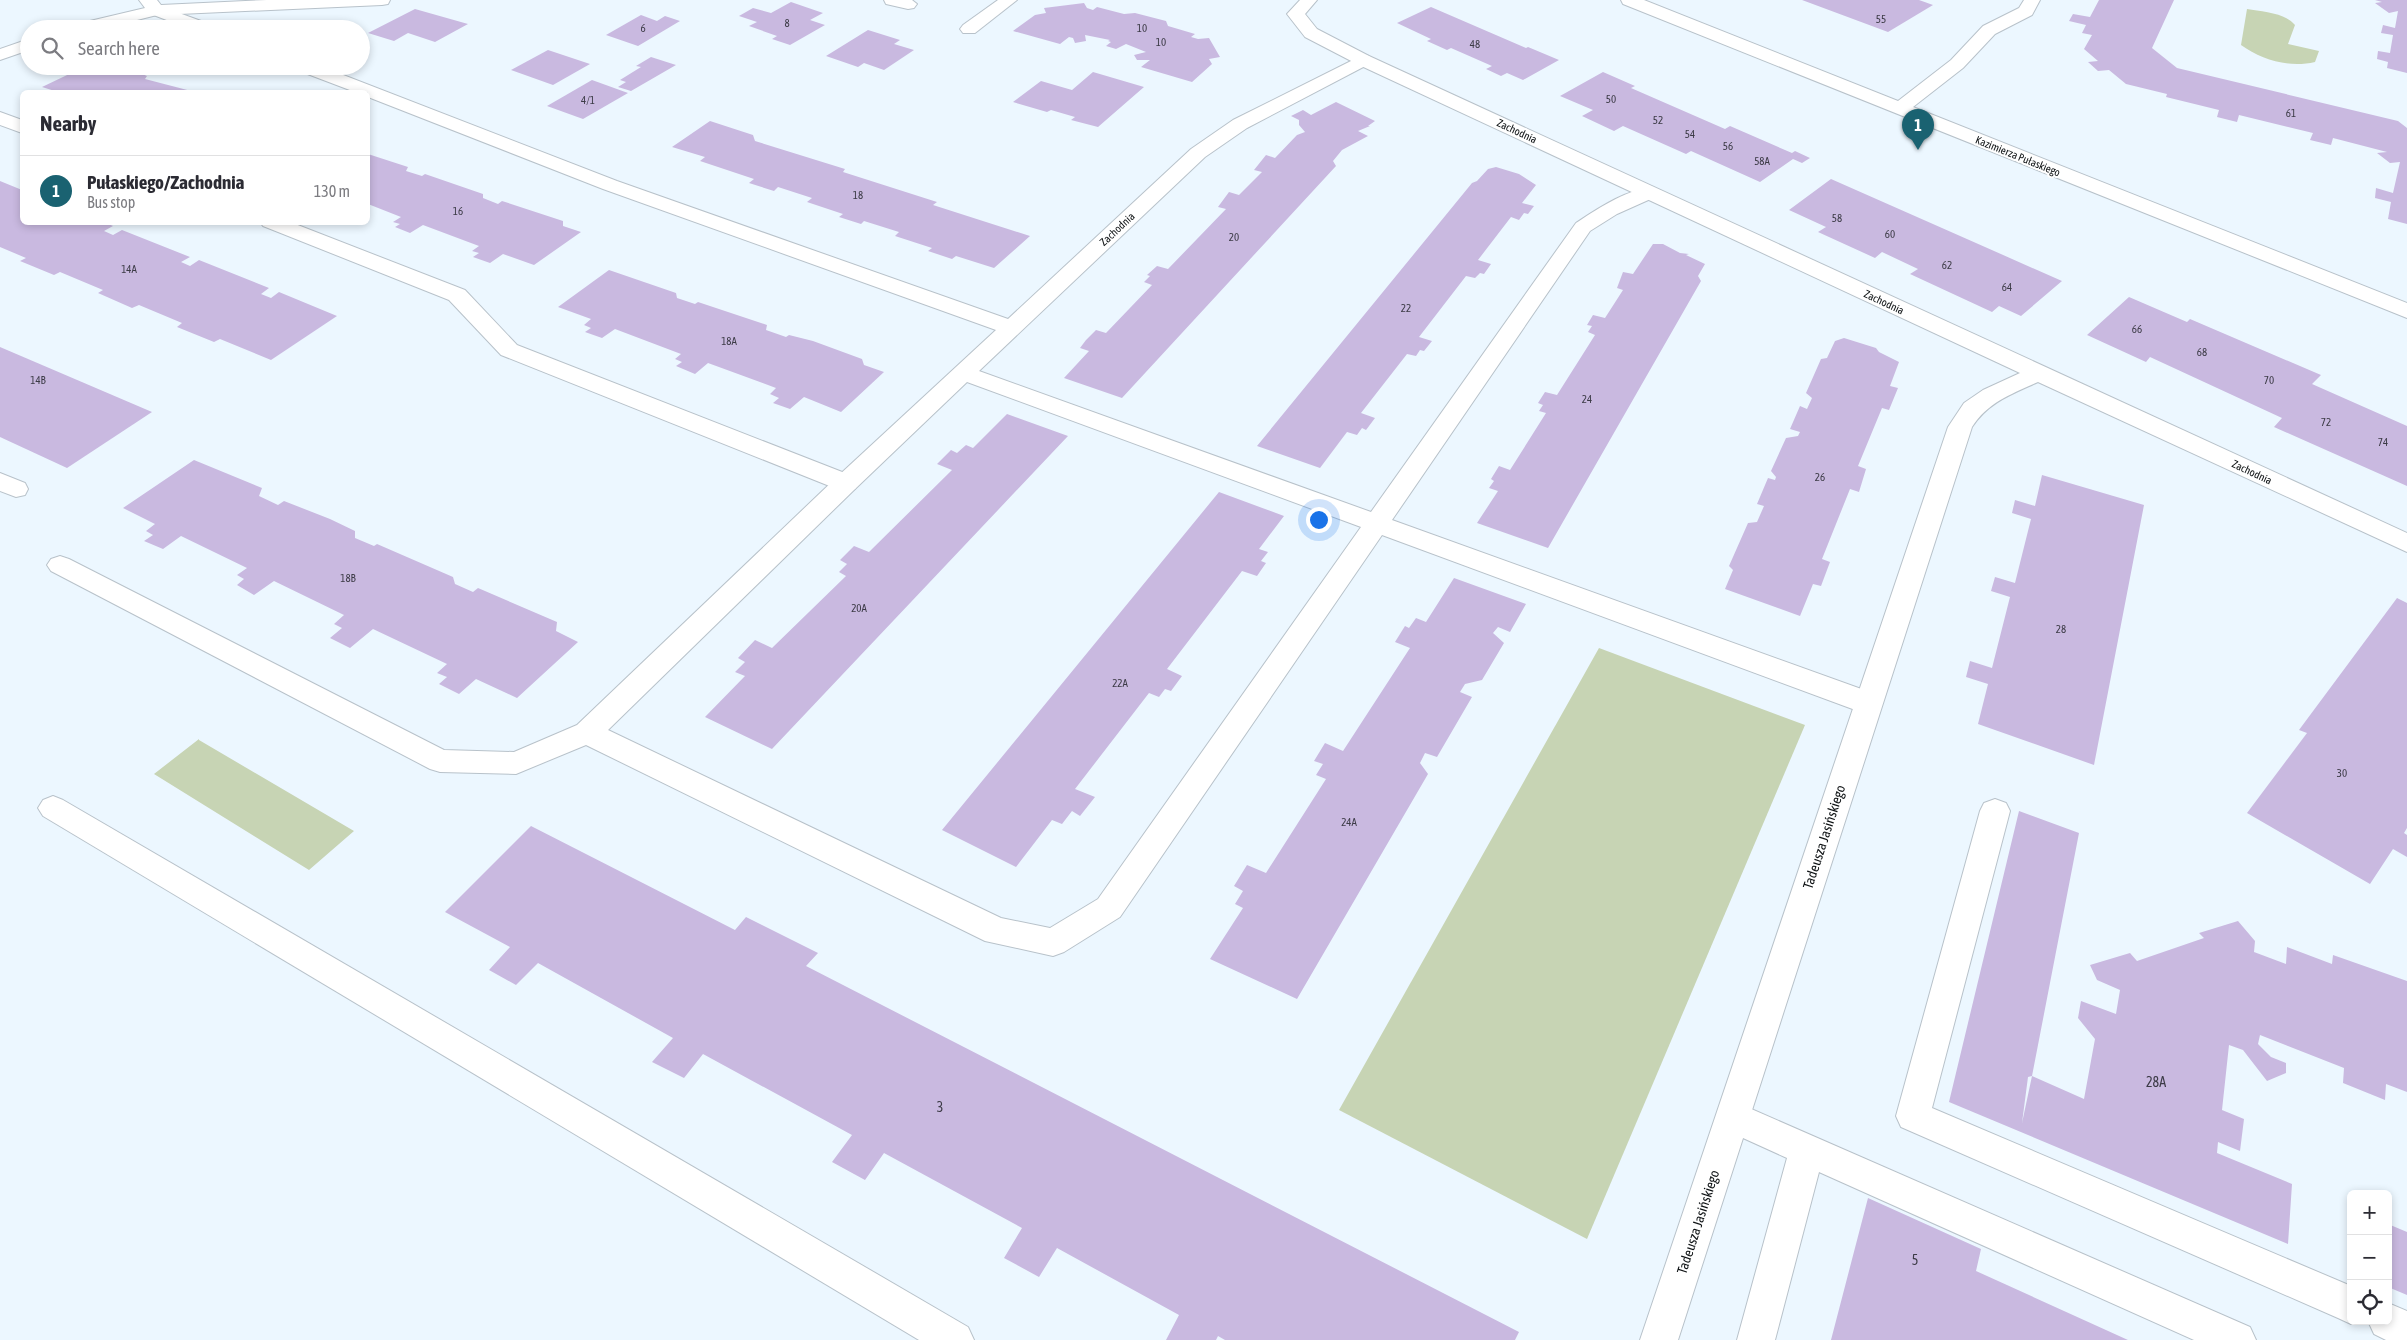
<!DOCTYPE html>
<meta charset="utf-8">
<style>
:root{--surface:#fff;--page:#f2f2f3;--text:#2b2b33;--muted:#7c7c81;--line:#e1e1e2;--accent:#1a6271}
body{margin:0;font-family:"Asap Condensed",sans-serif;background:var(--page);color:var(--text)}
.controls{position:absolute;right:15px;bottom:15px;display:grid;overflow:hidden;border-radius:8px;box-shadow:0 2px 8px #0003}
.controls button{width:45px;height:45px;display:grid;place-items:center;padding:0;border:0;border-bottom:1px solid var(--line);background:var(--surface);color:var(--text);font:25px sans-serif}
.you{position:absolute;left:1318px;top:519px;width:18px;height:18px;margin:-12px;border:4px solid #fff;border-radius:50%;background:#1a73e8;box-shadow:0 0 0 8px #1a73e833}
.badge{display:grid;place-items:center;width:32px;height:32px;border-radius:50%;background:var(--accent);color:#fff;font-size:16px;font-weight:700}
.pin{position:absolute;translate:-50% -41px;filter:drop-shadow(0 1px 2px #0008)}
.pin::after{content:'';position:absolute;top:26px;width:18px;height:15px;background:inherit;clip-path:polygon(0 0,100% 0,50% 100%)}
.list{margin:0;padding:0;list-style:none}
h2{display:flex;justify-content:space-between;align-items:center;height:65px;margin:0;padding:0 20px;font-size:21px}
h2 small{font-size:16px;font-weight:400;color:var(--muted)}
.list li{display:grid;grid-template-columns:32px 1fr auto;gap:15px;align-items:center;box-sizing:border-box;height:70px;padding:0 20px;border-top:1px solid var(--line)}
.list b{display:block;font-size:19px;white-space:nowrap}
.list p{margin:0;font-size:16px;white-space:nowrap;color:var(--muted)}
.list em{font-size:16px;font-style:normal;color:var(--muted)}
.icon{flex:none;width:28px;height:28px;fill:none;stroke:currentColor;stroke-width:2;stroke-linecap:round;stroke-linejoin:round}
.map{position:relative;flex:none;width:2407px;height:1340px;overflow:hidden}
.search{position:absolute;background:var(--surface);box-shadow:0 2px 8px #0003;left:20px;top:20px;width:350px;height:55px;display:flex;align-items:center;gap:12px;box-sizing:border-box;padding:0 18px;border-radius:28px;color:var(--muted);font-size:19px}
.panel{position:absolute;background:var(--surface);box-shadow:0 2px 8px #0003;left:20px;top:90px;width:350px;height:135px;border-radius:8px}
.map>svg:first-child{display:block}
.green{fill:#c7d4b4}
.building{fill:#c9b9e0;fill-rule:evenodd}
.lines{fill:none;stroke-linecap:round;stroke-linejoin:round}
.service-casing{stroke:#b8c2ca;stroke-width:2}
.minor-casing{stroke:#b8c2ca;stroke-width:2}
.service{fill:#fff;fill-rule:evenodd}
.minor{fill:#fff;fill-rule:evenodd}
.labels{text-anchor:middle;stroke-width:4;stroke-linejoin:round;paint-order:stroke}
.number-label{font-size:11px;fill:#3c3b46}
.far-street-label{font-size:11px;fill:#0d1113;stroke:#fff}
.street-label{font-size:14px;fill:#0d1113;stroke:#fff}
.near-number-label{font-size:14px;fill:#3c3b46}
</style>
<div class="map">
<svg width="2407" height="1340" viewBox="0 0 2407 1340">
<rect width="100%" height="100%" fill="#ecf7ff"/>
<g class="green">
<path d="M2247,9C2262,12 2284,12 2295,25L2288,44L2319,51L2315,62C2289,68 2262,60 2241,45Z"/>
<polygon points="1599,648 1805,725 1587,1239 1339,1110"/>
<polygon points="199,739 199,740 354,831 309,870 154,774"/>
</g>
<g class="building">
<polygon points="1802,0 1919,0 1933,5 1888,32"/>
<polygon points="2099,0 2174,0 2152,48 2177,68 2398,121 2407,128 2407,224 2388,219 2391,202 2375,198 2376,188 2393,193 2400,162 2390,163 2377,153 2387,152 2333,138 2331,145 2310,140 2313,133 2239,115 2237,122 2217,117 2219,110 2166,97 2167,94 2126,84 2109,70 2098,71 2088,62 2098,61 2084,49 2092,35 2082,33 2086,25 2069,21 2073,14 2090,17"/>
<polygon points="2375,0 2407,0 2407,73 2387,68 2388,62 2377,59 2378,51 2390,53 2393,35 2381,33 2383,25 2395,28 2398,11 2389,13 2375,3 2382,2"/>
<polygon points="791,2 823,13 810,20 825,25 790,45 772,39 777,36 749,26 757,22 739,16 753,8 771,13"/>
<polygon points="1084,3 1087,8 1093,10 1097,7 1124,14 1135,13 1166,21 1168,26 1195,34 1191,37 1198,39 1209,38 1220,57 1209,59 1212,64 1192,82 1141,67 1150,60 1137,60 1134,55 1146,52 1126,44 1116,49 1106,46 1111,42 1108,41 1110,40 1085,35 1086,41 1075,43 1073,38 1069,37 1060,44 1013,31 1035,15 1046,13 1044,8"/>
<polygon points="1431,7 1526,48 1528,47 1559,60 1523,80 1507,73 1501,76 1486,69 1492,66 1451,48 1447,50 1427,41 1431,39 1397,23"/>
<polygon points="415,9 468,24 435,42 408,33 394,41 368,33"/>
<polygon points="641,15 657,21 665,16 680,21 638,46 606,35"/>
<polygon points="868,30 900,40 894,44 914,50 884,70 864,63 858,67 826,56"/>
<polygon points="548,50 590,64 553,85 511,70"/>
<polygon points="651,57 676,65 631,91 618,87 626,82 620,80 641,67 636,66"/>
<polygon points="86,66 122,66 147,76 145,79 195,92 58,92 42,87"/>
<polygon points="1093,72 1144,87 1098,127 1071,120 1075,117 1051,110 1047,112 1013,102 1041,81 1072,90"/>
<polygon points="1603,72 1635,86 1631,88 1725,129 1730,126 1792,153 1795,151 1810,158 1802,163 1793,159 1760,182 1691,151 1686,154 1623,126 1614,131 1582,116 1593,110 1560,96"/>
<polygon points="592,80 628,93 583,119 547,106"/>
<polygon points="1336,102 1375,121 1368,126 1370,126 1358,131 1368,136 1342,150 1333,161 1336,166 1122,398 1064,378 1089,351 1080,348 1086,340 1096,330 1106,333 1152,285 1144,282 1150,276 1147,275 1157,266 1168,269 1226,209 1218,207 1229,192 1239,195 1262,172 1254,170 1266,155 1275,158 1297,135 1305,132 1299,125 1299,120 1291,116 1303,110 1311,115"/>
<polygon points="710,121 753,135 755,141 845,169 843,172 937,202 933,205 1030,236 994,268 956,256 952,259 928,251 932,248 895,236 899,232 864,221 861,224 839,217 843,214 807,202 812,198 778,187 774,191 749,183 754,179 700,161 705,157 672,147"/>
<polygon points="368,154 408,167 406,171 422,176 425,174 483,194 483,198 498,204 502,201 563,221 563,226 581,232 534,265 503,254 490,263 473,257 479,253 472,251 479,246 423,225 410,233 395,227 400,224 393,222 401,217 368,204"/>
<polygon points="1496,167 1519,174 1536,185 1522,203 1534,206 1528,214 1524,213 1519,220 1511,217 1478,260 1491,264 1484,274 1480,273 1475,278 1466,276 1419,337 1432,341 1424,351 1420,350 1416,356 1407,354 1361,413 1375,418 1366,430 1362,428 1357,435 1347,432 1320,468 1257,446 1472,183 1477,181 1488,169"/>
<polygon points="1831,179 1942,228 2062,281 2021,316 1999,306 1992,312 1910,274 1918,269 1882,252 1875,258 1818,232 1826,227 1789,210"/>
<polygon points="0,181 22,190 22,222 104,222 113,226 104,231 113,235 122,230 190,257 181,262 190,266 199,260 269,288 261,294 271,298 279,292 337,316 271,360 220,339 214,342 177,327 182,323 139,305 132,308 98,293 103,290 60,272 54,275 20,261 26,258 0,247"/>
<polygon points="1653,244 1663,244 1680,253 1689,254 1686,255 1705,264 1698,276 1701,281 1548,548 1477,523 1498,491 1489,488 1494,481 1491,479 1499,466 1510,470 1546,413 1539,411 1543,405 1538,403 1545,392 1557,395 1595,335 1588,332 1592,326 1587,325 1593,315 1605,318 1623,290 1617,288 1623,272 1633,274"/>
<polygon points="609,270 676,293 677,298 695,304 698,302 767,325 766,330 786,337 789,335 813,341 862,359 864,365 884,372 841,412 804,397 790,409 773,403 779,398 770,394 776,388 708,363 695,374 676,366 682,362 675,359 681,354 615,329 602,338 585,332 591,328 584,325 591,319 558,307"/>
<polygon points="2129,297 2187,322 2190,319 2321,375 2312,384 2407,426 2407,486 2274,427 2282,418 2150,357 2146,362 2087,335"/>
<polygon points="1844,338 1876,348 1879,352 1899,362 1890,386 1898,388 1889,410 1882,408 1858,466 1866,469 1859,492 1850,489 1822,559 1830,562 1821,586 1813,584 1800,616 1725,589 1733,570 1729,566 1748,523 1757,522 1764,506 1757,504 1768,478 1775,480 1776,477 1771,471 1786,438 1798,436 1800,432 1790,429 1800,406 1807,409 1812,398 1806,393 1821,359 1827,358 1835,341"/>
<polygon points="0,347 152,412 67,468 0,437"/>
<polygon points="1007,414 1068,436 772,749 705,717 745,676 735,672 745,662 738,658 755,640 772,648 846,576 839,572 847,564 840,560 854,546 869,552 952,470 937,464 951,450 957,453 966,445 973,448"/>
<polygon points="194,460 262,488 259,496 278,505 284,501 330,519 355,531 355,538 374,546 377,544 453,577 455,584 473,592 478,588 557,622 556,631 578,642 517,698 476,679 459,694 439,684 447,677 437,673 447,664 373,629 350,648 330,638 342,628 334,624 344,615 274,581 254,595 237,585 244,579 237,575 247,568 181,536 163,549 144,541 153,535 146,531 155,524 123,508"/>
<polygon points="2042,475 2144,505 2094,765 1978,724 1988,684 1966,677 1970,661 1992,668 2010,597 1991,591 1995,577 2015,583 2031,519 2012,513 2015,500 2035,506"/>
<polygon points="1219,492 1284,516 1259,549 1268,552 1261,561 1266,563 1257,576 1242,571 1167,669 1182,676 1171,691 1165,689 1159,697 1149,693 1075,789 1095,797 1080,816 1072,811 1062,824 1052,820 1016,867 942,830"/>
<polygon points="1454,578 1526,604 1510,632 1498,627 1493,633 1504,643 1482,680 1465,684 1460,692 1472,697 1437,757 1425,753 1420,763 1428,774 1297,999 1210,959 1243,908 1235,904 1243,891 1234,886 1247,865 1266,873 1326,779 1316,775 1323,764 1314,761 1325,743 1343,751 1410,648 1395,642 1405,626 1409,628 1416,618 1426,622"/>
<polygon points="2397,598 2407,603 2407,828 2404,833 2407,835 2407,857 2393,849 2370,884 2247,813 2307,733 2299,730"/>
<path d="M2019,811L2079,833L2032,1076L2084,1099L2095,1039L2078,1018L2081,1001L2116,1014L2120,990L2097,980L2090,965L2130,953L2137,961L2204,938L2199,933L2238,921L2255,941L2254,952L2286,964L2287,947L2332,964L2333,955L2407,981V1092L2386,1084L2385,1100L2343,1083L2344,1068L2260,1035L2258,1044L2271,1057L2286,1063V1073L2267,1081L2243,1050L2229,1045L2222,1110L2244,1119L2240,1151L2218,1142L2217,1153L2292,1184L2288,1244L1949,1102ZM2032,1076L2022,1123L2028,1077Z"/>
<polygon points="531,826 735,930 746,917 818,953 806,966 1519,1332 1515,1340 1225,1340 1218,1336 1216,1340 1166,1340 1179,1315 1057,1248 1039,1277 1004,1258 1022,1228 884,1153 865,1180 832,1162 852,1135 703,1054 684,1078 652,1062 673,1038 538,963 516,985 489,970 510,947 445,912"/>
<polygon points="1868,1198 1981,1249 1976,1271 2128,1340 1831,1340"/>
<polygon points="2388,1224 2407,1232 2407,1295 2388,1287"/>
</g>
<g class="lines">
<defs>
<g id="service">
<polygon points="157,5 212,25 215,29 190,29 151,14 148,10 151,6"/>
<path d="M1363,55L1369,56L1372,60L1369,64L1247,128L1205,157L979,371L1371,512L1576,223C1594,211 1634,184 1655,189L1658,193L1655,197L1617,214L1590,231L1392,520L1878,695L1882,703L1878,711L1868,714L1858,711L1382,535L1120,917L1064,952L1053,956L985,941L586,745L516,774L440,772L430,769L51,571L47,565L51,559L60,556L69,559L444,750L514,752L577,725L837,477L996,330L603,189L368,97V92H355L297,70L294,66H320L617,181L1008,319L1191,149L1233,120ZM967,382L1361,527L1098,899L1050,928L1001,918L608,730L855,489Z"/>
<polygon points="0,473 25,483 28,489 25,495 16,497 0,491"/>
<polygon points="53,796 63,800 968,1327 974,1340 919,1340 43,816 38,808 43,800"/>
<polygon points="1995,799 2006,803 2010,811 1932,1108 2351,1286 2351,1321 2357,1321 2351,1324 2338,1318 1901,1127 1896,1116 1980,811 1984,803"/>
<polygon points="1733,1101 2250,1327 2256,1340 2194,1340 1819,1172 1775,1340 1737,1340 1787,1158 1721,1128 1716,1117 1721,1106"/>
<polygon points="2388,1303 2407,1311 2407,1340 2386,1340 2374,1334 2368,1321 2388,1321"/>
</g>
<g id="minor">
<polygon points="139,0 157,0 161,5 267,0 390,0 388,4 382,5 157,15 101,29 70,29 73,25 145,8"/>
<polygon points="884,0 912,0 917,4 914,8 908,9 886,4"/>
<polygon points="998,0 1017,0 975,33 963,33 960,29 963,25"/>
<path d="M1300,0H1317L1305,14L1317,29L1369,56L2407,533V552L2038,382C2012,394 1988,402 1972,427L1678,1340H1640L1948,427L1964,403L1983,390L2020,373L1357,64L1305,37L1287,14Z"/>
<polygon points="1621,0 1644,0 1898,101 1951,60 1983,26 2019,8 2024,0 2040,0 2032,15 1995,34 1963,68 1913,107 2407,303 2407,318 1623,4"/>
<polygon points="29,39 29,50 0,60 0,49"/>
<polygon points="0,112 22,120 22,133 0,125"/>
<polygon points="260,222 290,222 465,290 517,345 855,477 858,483 855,489 846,491 837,489 501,355 449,300 263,226"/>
</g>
</defs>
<use href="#service" class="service-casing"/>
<use href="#minor" class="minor-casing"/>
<use href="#service" class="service"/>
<use href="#minor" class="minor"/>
</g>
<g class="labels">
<g class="number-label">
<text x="1881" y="23">55</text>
<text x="787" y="27">8</text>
<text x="643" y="32">6</text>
<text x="1142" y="32">10</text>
<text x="1161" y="46">10</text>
<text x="1475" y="48">48</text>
<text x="1611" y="103">50</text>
<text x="588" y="104">4/1</text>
<text x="2291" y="117">61</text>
<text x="1658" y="124">52</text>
<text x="1690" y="138">54</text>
<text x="1728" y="150">56</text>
<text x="1762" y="165">58A</text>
<text x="858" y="199">18</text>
<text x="458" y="215">16</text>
<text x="1837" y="222">58</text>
<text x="1890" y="238">60</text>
<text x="1234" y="241">20</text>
<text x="1947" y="269">62</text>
<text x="129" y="273">14A</text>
<text x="2007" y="291">64</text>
<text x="1406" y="312">22</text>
<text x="2137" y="333">66</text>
<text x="729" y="345">18A</text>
<text x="2202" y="356">68</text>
<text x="38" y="384">14B</text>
<text x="2269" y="384">70</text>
<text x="1587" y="403">24</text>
<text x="2326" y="426">72</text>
<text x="2383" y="446">74</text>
<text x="1820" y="481">26</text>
<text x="348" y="582">18B</text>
<text x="859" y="612">20A</text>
<text x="2061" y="633">28</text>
<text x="1120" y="687">22A</text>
<text x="2342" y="777">30</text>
<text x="1349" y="826">24A</text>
</g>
<g class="far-street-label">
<text transform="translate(1517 131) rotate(25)" y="4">Zachodnia</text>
<text transform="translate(2018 156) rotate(22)" y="4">Kazimierza Pułaskiego</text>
<text transform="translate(1117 229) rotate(-43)" y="4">Zachodnia</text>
<text transform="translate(1884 302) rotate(25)" y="4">Zachodnia</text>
<text transform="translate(2252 472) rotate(25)" y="4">Zachodnia</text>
</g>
<g class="street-label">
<text transform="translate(1824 837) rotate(-72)" y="5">Tadeusza Jasińskiego</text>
<text transform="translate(1698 1222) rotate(-72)" y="5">Tadeusza Jasińskiego</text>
</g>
<g class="near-number-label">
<text x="2156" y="1087">28A</text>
<text x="940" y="1112">3</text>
<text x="1915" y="1265">5</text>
</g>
</g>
</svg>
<div class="controls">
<button>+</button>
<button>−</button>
<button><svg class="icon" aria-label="locate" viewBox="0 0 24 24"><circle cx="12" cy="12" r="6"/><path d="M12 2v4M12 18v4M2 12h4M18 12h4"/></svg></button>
</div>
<div class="you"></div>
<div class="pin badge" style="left:1918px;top:150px">1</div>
<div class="search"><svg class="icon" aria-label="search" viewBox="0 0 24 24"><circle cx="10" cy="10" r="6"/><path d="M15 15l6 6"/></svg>Search here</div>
<section class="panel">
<h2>Nearby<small></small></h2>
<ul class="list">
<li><span class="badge">1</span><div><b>Pułaskiego/Zachodnia</b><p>Bus stop</p></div><em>130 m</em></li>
</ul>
</section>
</div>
